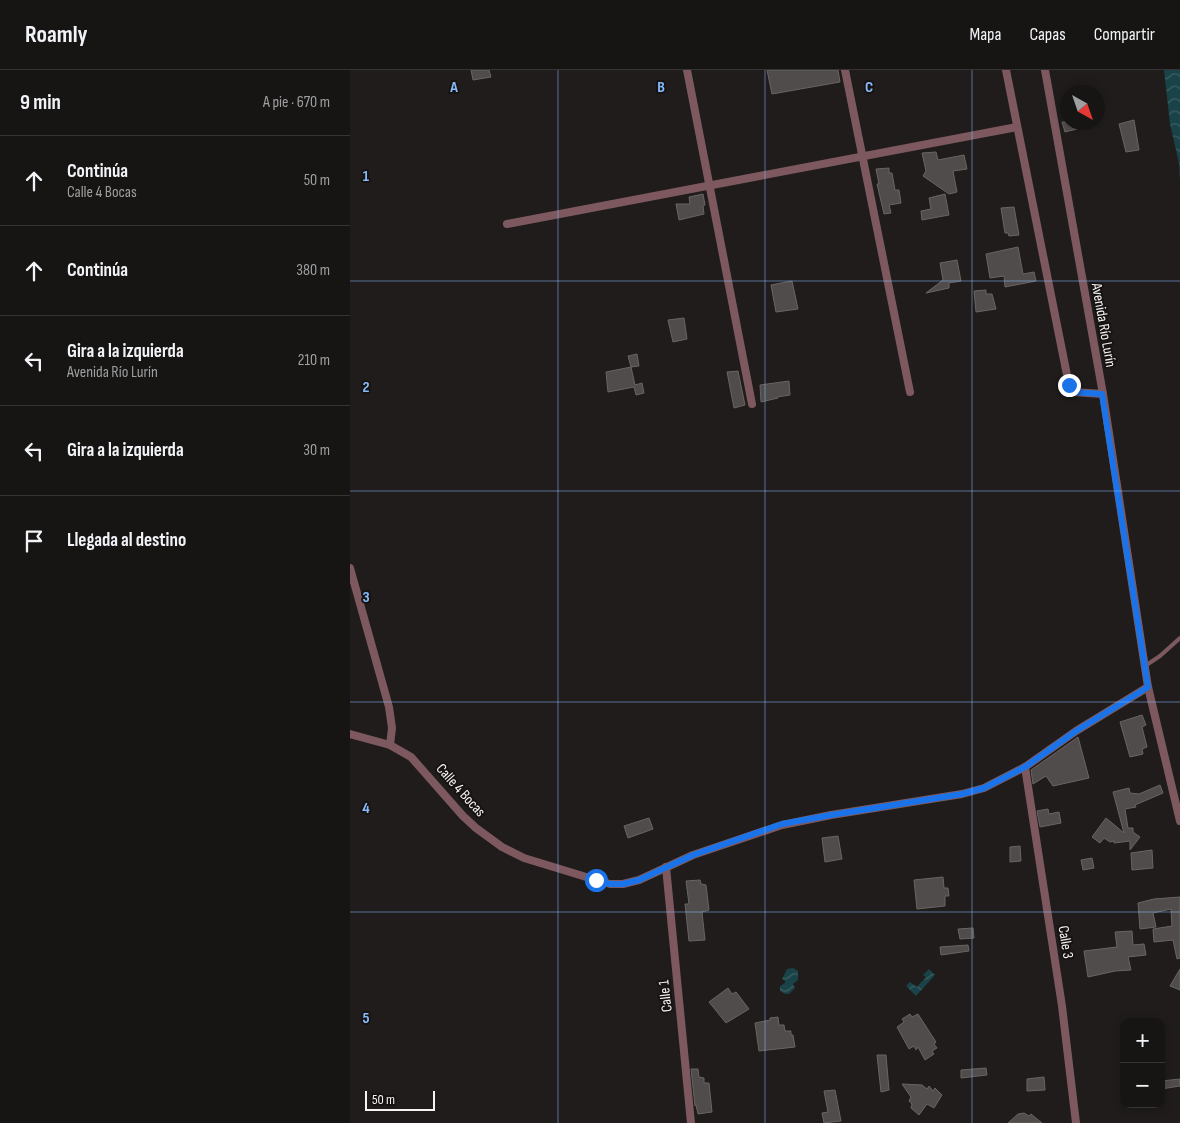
<!DOCTYPE html>
<html lang="es">
<meta charset="utf-8">
<style>
:root{--surface:#171514;--page:#242222;--text:#f1f3f6;--muted:#9e9fa0;--line:#363434}
body{margin:0;font-family:"Sofia Sans Condensed",sans-serif;background:var(--page);color:var(--text)}
.controls{position:absolute;right:15px;bottom:15px;display:grid;overflow:hidden;border-radius:10px;box-shadow:0 2px 8px #0003}
.controls button{width:45px;height:45px;display:grid;place-items:center;padding:0;border:0;border-bottom:1px solid var(--line);background:var(--surface);color:var(--text);font:25px sans-serif}
.compass{position:absolute;left:710px;top:15px;width:45px;height:45px;border-radius:50%;background:var(--surface);box-shadow:0 2px 8px #0003;rotate:140deg}
.scale{position:absolute;left:15px;bottom:12px;width:70px;box-sizing:border-box;padding-left:5px;border:2px solid #f6f4f3;border-top:0;font-size:14px;line-height:18px;white-space:nowrap;color:#f6f4f3;-webkit-text-stroke:4px #161312;paint-order:stroke}
.stop{position:absolute;width:15px;height:15px;margin:-11px;border:4px solid #1a73e8;border-radius:50%;background:#fff}
.stop.end{background:#1a73e8;border-color:#fff;box-shadow:0 1px 5px #0008}
.list{margin:0;padding:0;list-style:none}
h2{display:flex;justify-content:space-between;align-items:center;height:65px;margin:0;padding:0 20px;font-size:21px}
h2 small{font-size:16px;font-weight:400;color:var(--muted)}
.list li{display:grid;grid-template-columns:32px 1fr auto;gap:15px;align-items:center;box-sizing:border-box;height:90px;padding:0 20px;border-top:1px solid var(--line)}
.list b{display:block;font-size:19px;white-space:nowrap}
.list p{margin:0;font-size:16px;white-space:nowrap;color:var(--muted)}
.list em{font-size:16px;font-style:normal;color:var(--muted)}
.icon{flex:none;width:28px;height:28px;fill:none;stroke:currentColor;stroke-width:2;stroke-linecap:round;stroke-linejoin:round}
.map{position:relative;flex:none;width:830px;height:1053px;overflow:hidden}
header{display:flex;align-items:center;gap:30px;box-sizing:border-box;height:70px;padding:0 25px;background:var(--surface);border-bottom:1px solid var(--line)}
header strong{font-size:24px}
nav{display:flex;gap:28px;margin-inline-start:auto;font-size:18px}
main{display:flex}
aside{flex:1;background:var(--surface)}
.map>svg:first-child{display:block}
.water{fill:url(#water-waves)}
.building{fill:#504c4b;stroke:#696563}
.lines{fill:none;stroke-linecap:round;stroke-linejoin:round}
.lane{stroke:#7d595f;stroke-width:4}
.street{stroke:#7d595f;stroke-width:8}
.route{stroke:#1a73e8;stroke-width:6}
.grid{fill:none;stroke:#86bbfb;stroke-width:1;stroke-opacity:0.55}
.labels{text-anchor:middle;stroke-width:4;stroke-linejoin:round;paint-order:stroke}
.street-label{font-size:15px;fill:#f6f4f3;stroke:#161312}
.grid-label{font-size:16px;text-anchor:middle;font-weight:bold;fill:#86bbfb;stroke:#161312;stroke-width:4;stroke-linejoin:round;paint-order:stroke}
</style>
<header>
<strong>Roamly</strong>
<nav><a>Mapa</a><a>Capas</a><a>Compartir</a></nav>
</header>
<main>
<aside>
<h2>9 min<small>A pie · 670 m</small></h2>
<ul class="list">
<li><svg class="icon" aria-label="ahead" viewBox="0 0 24 24"><path d="M12 20V5M6 11l6-6 6 6"/></svg><div><b>Continúa</b><p>Calle 4 Bocas</p></div><em>50 m</em></li>
<li><svg class="icon" aria-label="ahead" viewBox="0 0 24 24"><path d="M12 20V5M6 11l6-6 6 6"/></svg><div><b>Continúa</b></div><em>380 m</em></li>
<li><svg class="icon" aria-label="left" viewBox="0 0 24 24"><path d="M17 20v-9H6M10 6l-5 5 5 5"/></svg><div><b>Gira a la izquierda</b><p>Avenida Río Lurín</p></div><em>210 m</em></li>
<li><svg class="icon" aria-label="left" viewBox="0 0 24 24"><path d="M17 20v-9H6M10 6l-5 5 5 5"/></svg><div><b>Gira a la izquierda</b></div><em>30 m</em></li>
<li><svg class="icon" aria-label="arrive" viewBox="0 0 24 24"><path d="M6 21V4h12l-3 4 3 4H6"/></svg><div><b>Llegada al destino</b></div></li>
</ul>
</aside>
<div class="map">
<svg width="830" height="1053" viewBox="0 0 830 1053">
<defs>
<pattern id="water-waves" width="16" height="10" patternUnits="userSpaceOnUse" patternTransform="scale(1.25)"><rect width="16" height="10" fill="#194348"/><path d="M0 5q4-4 8 0t8 0" fill="none" stroke="#3b5f63"/></pattern>
</defs>
<rect width="100%" height="100%" fill="#1f1c1b"/>
<g class="water">
<polygon points="814,0 830,0 830,111 829,93 820,54"/>
<polygon points="443,898 448,901 448,910 443,914 445,918 439,924 435,924 430,921 430,916 435,913 435,911 432,909 437,899"/>
<polygon points="579,899 585,905 566,926 556,916 560,912 567,917 576,907 573,905"/>
</g>
<g class="building">
<polygon points="121,0 139,0 141,7 123,10"/>
<polygon points="417,0 488,0 490,12 422,24"/>
<polygon points="784,50 789,80 776,82 769,54"/>
<polygon points="712,52 726,52 727,59 715,62"/>
<polygon points="586,82 588,90 614,85 617,99 603,101 607,122 599,124 573,106 576,101 572,83"/>
<polygon points="539,98 539,103 542,103 545,120 549,120 551,133 539,135 541,143 534,144 527,114 529,114 526,99"/>
<polygon points="353,124 355,135 353,136 354,144 329,150 326,134 340,134 339,127"/>
<polygon points="595,124 599,145 572,150 571,141 581,139 579,128"/>
<polygon points="664,137 669,165 659,166 658,163 655,163 651,138"/>
<polygon points="668,177 673,204 684,202 686,211 655,217 654,206 640,208 636,184"/>
<polygon points="607,190 611,211 599,213 599,218 576,223 593,210 590,193"/>
<polygon points="442,211 448,239 426,242 421,215"/>
<polygon points="636,220 636,224 642,224 646,239 626,242 624,221"/>
<polygon points="334,248 337,269 323,272 318,250"/>
<polygon points="287,284 289,296 281,297 278,286"/>
<polygon points="281,297 285,315 292,313 294,323 286,325 284,317 258,322 256,302"/>
<polygon points="388,301 395,335 384,338 377,302"/>
<polygon points="439,311 440,325 427,327 428,328 411,332 410,315"/>
<polygon points="792,645 796,655 792,657 797,677 792,679 793,684 780,687 770,652"/>
<polygon points="728,667 739,708 703,716 696,706 683,714 681,700"/>
<polygon points="810,715 813,723 785,735 786,737 775,739 778,758 783,758 783,762 790,767 780,780 780,771 764,773 764,771 760,772 754,768 750,773 742,767 756,748 774,763 763,722 779,718 780,723 789,724"/>
<polygon points="698,739 699,744 709,742 711,753 690,757 687,741"/>
<polygon points="299,748 303,759 278,768 274,756"/>
<polygon points="488,766 492,789 475,792 472,768"/>
<polygon points="670,776 671,791 660,792 660,777"/>
<polygon points="802,780 803,798 782,800 781,783"/>
<polygon points="742,788 744,798 733,800 731,790"/>
<polygon points="593,807 594,818 598,818 599,826 595,826 595,836 567,839 564,810"/>
<polygon points="350,810 351,814 356,815 359,840 352,842 355,870 339,871 335,834 339,834 336,811"/>
<polygon points="830,827 830,888 827,889 823,870 804,872 803,859 822,856 821,839 803,843 806,857 790,859 788,833 804,829"/>
<polygon points="623,858 624,868 610,869 608,859"/>
<polygon points="782,861 783,875 794,874 796,885 778,887 781,900 765,901 738,907 734,881 767,877 765,862"/>
<polygon points="618,875 619,881 591,885 590,877"/>
<polygon points="830,899 830,920 820,916"/>
<polygon points="378,918 382,924 386,922 399,939 376,953 359,932"/>
<polygon points="560,944 562,947 568,944 586,972 584,974 587,978 582,981 584,984 575,990 568,977 566,980 564,976 559,979 547,957 554,952 552,949"/>
<polygon points="428,947 429,955 434,955 435,961 441,961 441,965 443,965 445,977 409,981 405,953 420,950 420,948"/>
<polygon points="527,985 536,985 539,1020 531,1022"/>
<polygon points="636,998 637,1005 611,1008 611,1000"/>
<polygon points="341,999 348,999 349,1007 354,1008 354,1013 359,1013 362,1042 348,1044 346,1035 345,1036"/>
<polygon points="694,1007 695,1020 677,1021 677,1009"/>
<polygon points="830,1009 830,1016 811,1019 811,1011"/>
<polygon points="552,1014 572,1015 577,1019 579,1016 583,1021 585,1018 592,1025 584,1038 577,1034 569,1045 561,1038 562,1034 559,1031 561,1027"/>
<polygon points="485,1020 491,1051 474,1053 472,1043 478,1042 474,1021"/>
<polygon points="674,1043 679,1046 681,1044 692,1053 658,1053 668,1044"/>
</g>
<g class="lines">
<polyline class="lane" points="795,596 810,586 830,568"/>
<g class="street">
<polyline points="337,0 402,334"/>
<polyline points="495,0 560,322"/>
<polyline points="656,0 719,315 723,322 753,324"/>
<polyline points="695,0 753,324 798,617 830,751"/>
<polyline points="157,154 667,57"/>
<polyline points="0,498 39,637 42,658 40,675"/>
<polyline points="0,664 40,675 61,687 113,746 126,758 152,777 174,788 246,810 260,814 273,814 289,810 343,785 432,755 481,745 612,724 634,718 675,697 726,661 798,617"/>
<polyline points="675,697 712,936 726,1053"/>
<polyline points="316,797 341,1053"/>
</g>
</g>
<g class="lines">
<polyline class="route" points="246,810 260,814 273,814 289,810 343,785 432,754 481,745 612,724 634,718 675,697 726,661 798,617 752,324 723,322 719,315"/>
</g>
<path class="grid" d="M208,0V1053M415,0V1053M622,0V1053M0,211H830M0,421H830M0,632H830M0,842H830"/>
<g class="labels">
<g class="street-label">
<text transform="translate(754 255) rotate(80)" y="5">Avenida Río Lurín</text>
<text transform="translate(111 720) rotate(48)" y="5">Calle 4 Bocas</text>
<text transform="translate(716 872) rotate(81)" y="5">Calle 3</text>
<text transform="translate(315 926) rotate(-96)" y="5">Calle 1</text>
</g>
</g>
<g class="grid-label">
<text x="104" y="22">A</text>
<text x="311" y="22">B</text>
<text x="519" y="22">C</text>
<text x="16" y="111">1</text>
<text x="16" y="322">2</text>
<text x="16" y="532">3</text>
<text x="16" y="743">4</text>
<text x="16" y="953">5</text>
</g>
</svg>
<div class="controls">
<button>+</button>
<button>−</button>
</div>
<svg class="compass" viewBox="-18 -18 36 36"><path d="M0-13l5 13h-10z" fill="#e53935"/><path d="M0 13l5-13h-10z" fill="#9e9fa0"/></svg>
<div class="scale">50 m</div>
<div class="stop" style="left:246px;top:810px"></div>
<div class="stop end" style="left:719px;top:315px"></div>
</div>
</main>
